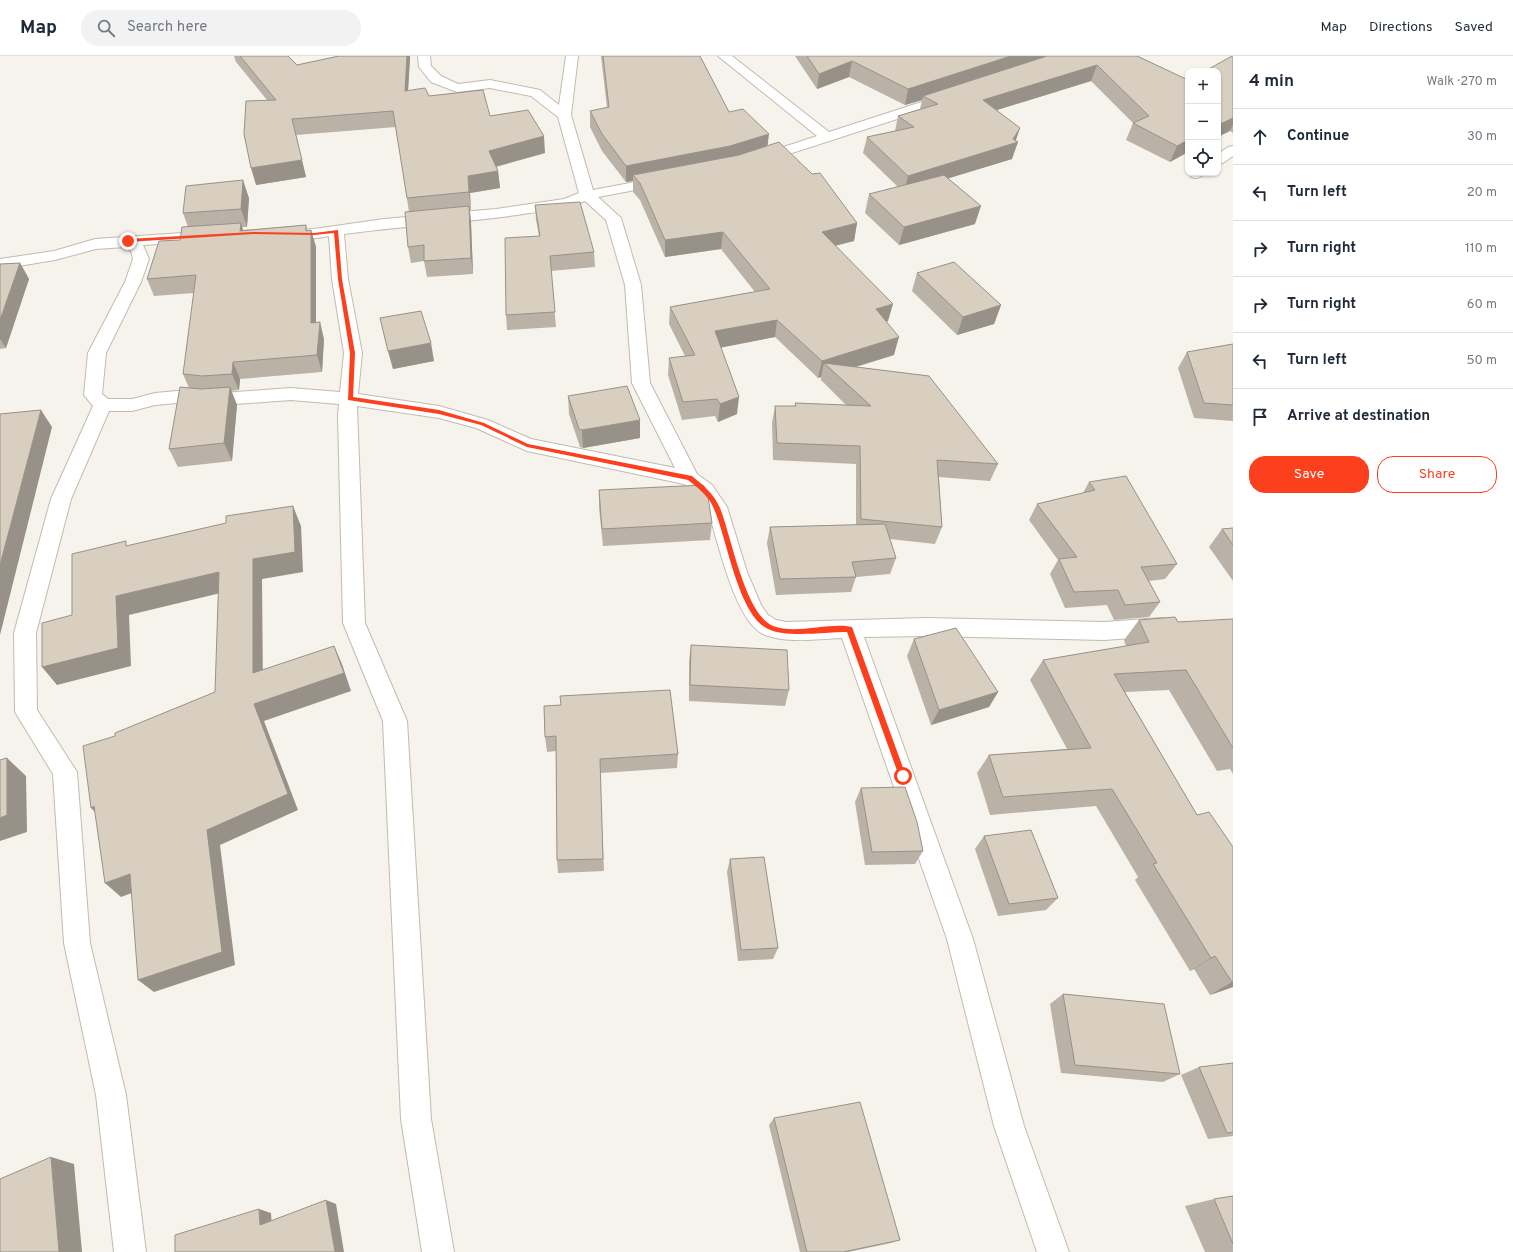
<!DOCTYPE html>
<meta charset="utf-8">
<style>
:root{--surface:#fff;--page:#f2f2f3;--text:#1f2937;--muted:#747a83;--line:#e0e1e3;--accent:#fc3f1d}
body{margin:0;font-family:Overpass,sans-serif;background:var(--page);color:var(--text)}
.controls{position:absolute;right:12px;top:12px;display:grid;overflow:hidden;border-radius:8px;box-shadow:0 1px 3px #0004}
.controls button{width:36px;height:36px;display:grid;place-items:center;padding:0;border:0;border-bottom:1px solid var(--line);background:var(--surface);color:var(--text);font:20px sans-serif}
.stop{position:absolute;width:12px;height:12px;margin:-9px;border:3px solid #fc3f1d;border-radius:50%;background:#fff}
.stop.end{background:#fc3f1d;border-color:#fff;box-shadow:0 1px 4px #0008}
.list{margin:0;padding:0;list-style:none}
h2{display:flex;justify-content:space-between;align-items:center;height:52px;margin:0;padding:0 16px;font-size:17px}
h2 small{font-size:13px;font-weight:400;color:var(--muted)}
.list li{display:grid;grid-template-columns:26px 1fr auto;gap:12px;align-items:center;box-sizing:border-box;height:56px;padding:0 16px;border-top:1px solid var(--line)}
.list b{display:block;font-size:15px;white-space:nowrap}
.list em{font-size:13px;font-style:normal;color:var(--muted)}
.actions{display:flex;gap:8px;padding:12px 16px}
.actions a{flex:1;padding:9px 0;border:1px solid var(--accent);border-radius:16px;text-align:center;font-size:14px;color:var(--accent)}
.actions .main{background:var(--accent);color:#fff}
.icon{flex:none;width:22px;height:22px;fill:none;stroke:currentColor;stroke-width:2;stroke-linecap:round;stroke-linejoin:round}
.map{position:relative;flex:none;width:1233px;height:1196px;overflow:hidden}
header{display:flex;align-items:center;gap:24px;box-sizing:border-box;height:56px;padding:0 20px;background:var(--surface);border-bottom:1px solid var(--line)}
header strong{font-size:19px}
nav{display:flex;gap:22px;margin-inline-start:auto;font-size:14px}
.search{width:280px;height:36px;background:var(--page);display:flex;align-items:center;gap:10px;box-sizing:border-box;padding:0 14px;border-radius:22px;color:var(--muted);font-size:15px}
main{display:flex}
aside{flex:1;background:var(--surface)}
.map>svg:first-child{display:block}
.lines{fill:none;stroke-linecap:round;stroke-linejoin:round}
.minor-casing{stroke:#c2bbae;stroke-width:2}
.minor{fill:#fff;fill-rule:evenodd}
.wall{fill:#bab2a6}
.shaded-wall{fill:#979187}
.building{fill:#d8cfc1;stroke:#979187}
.route{fill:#fc3f1d}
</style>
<header>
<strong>Map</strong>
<div class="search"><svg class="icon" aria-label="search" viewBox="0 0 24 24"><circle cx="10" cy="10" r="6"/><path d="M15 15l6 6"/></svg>Search here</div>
<nav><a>Map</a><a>Directions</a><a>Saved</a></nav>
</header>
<main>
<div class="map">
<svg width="1233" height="1196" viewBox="0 0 1233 1196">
<rect width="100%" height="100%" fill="#f6f3ec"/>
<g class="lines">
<defs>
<g id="minor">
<path d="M418,0H430L431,10L441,20L458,28L490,24L540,34L559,49L566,0H578L571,59L593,134L662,121L667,122L669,125L667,128L662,129L598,141L621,162L641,229L650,327L697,418L712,429L727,451L747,516L761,549L768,559L776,564L786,566L926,562L1104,566L1162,562L1170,565L1173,571L1170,577L1162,580L1104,584L926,580L864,581L973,883L1024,1070L1069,1196H1037L994,1070L947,883L842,582C819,583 785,588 763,578C738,566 722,502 714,475C712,468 711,459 707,452C702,442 693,435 684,428L527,395L476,372L439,362L357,350L365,567L407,665L431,1063L454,1196H422L401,1063L383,665L343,567L338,359L339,348L291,344L209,350L177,347L155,349L132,355H109L71,443L36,577L37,654L77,716L90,887L126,1039L146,1196H114L96,1039L64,887L53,718L15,656L14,577L51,443L93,350L84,339L88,297L125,226L133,203L131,195L125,191L96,193L55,204L0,213V203L54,195L95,183L211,175L216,177L219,180L216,183L211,185L143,189L149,203L141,226L106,297L102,338L108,343H132L155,337L177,335L209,338L291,332L340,336L344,297L332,223L329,180C313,183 294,185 278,181L275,178L278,175L314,173L384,163L496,153L564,143L579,137L558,61L531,40L490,32L457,36L431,26L419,11ZM585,145L606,164L625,229L632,327L675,412L531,383L488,364L439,350L358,338L362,297L348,223L344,178C401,170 459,167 517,159C540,155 563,154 585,145Z"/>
<polygon points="718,0 732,0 829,76 943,39 953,39 955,42 953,45 758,108 753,107 751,104 753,101 817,80"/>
<polygon points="1233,90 1233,100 1223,107 1218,108 1218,98 1228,91"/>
<path d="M1190,117H1204C1201,122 1197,123 1191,121Z"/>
</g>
</defs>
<use href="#minor" class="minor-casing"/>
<use href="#minor" class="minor"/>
</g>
<g class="wall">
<polygon points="234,0 288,0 297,9 339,0 410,0 408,35 429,40 490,60 545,97 496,111 498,115 500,132 470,137 471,154 470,154 471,166 473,218 427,221 424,205 411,207 408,191 409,156 396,71 296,79 306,121 256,129 267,44 236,6"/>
<polygon points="601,0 700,0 729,56 768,90 857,167 854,185 835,189 888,265 887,266 894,299 856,311 998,408 990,425 939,421 942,471 935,488 890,483 896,502 890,518 856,521 851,536 776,539 767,487 770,471 856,469 856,408 773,404 772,367 775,350 795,350 795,347 846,349 821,324 821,321 818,322 775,281 721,291 737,358 718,366 715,360 682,364 668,319 669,302 685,300 669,268 670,251 755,236 721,193 665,201 640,144 633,136 633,125 626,126 602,95 590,71 590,55 607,52"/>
<polygon points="795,0 1137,0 1188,24 1188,96 1170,106 1126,84 1133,67 1091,25 996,54 1015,85 1012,103 948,122 975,168 899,189 865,157 869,138 898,131 863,97 867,81 895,75 898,60 920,53 922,44 905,49 849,21 817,33"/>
<polygon points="1233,0 1233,77 1230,75"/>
<polygon points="249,142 247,171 242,171 243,174 306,169 307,174 311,174 316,191 316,267 324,283 322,316 240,323 239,334 231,335 237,349 232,405 178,411 169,393 189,332 183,318 194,237 154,240 147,223 180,184 188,171 183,157"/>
<polygon points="535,149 594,196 595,211 551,215 556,271 507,274 506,259 539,180 536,164"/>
<polygon points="20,207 29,223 6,292 0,293 0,208"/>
<polygon points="917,217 1001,249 994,268 957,279 912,235"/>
<polygon points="380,262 434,305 393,313"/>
<polygon points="1233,288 1233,365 1194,362 1178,312 1187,296"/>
<polygon points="568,340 640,364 640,382 583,392 580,391 569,358"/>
<polygon points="1089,426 1177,508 1165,523 1149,525 1160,546 1149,561 1114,564 1107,549 1065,552 1050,518 1058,504 1029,464 1037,448 1083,437"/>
<polygon points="599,434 712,467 710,484 603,490 599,452"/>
<polygon points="1233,472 1233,525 1209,491 1222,473"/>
<polygon points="1139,564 1178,566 1233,564 1233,718 1230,713 1217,715 1169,634 1125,636 1197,759 1233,791 1233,931 1210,939 1194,913 1190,915 1135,824 1138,821 1096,750 990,759 977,717 989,699 1067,693 1030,624 1043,604 1126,590 1124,584"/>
<polygon points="914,583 998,636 989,651 931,669 907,600"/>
<polygon points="691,589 789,634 785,650 689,645 689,605"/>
<polygon points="544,650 678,698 677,712 600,717 604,815 558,817 557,804 556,695 547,696 545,681"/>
<polygon points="861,732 923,795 915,808 865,809 855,746"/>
<polygon points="984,780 1058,842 1046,854 998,860 975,793"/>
<polygon points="730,803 778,892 773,903 738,905 727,816"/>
<polygon points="1063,938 1180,1018 1163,1026 1061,1017 1050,948"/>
<polygon points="1233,1007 1233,1080 1208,1083 1181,1019 1199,1011"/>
<polygon points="774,1062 900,1184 891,1187 848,1196 800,1196 769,1069"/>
<polygon points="1233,1140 1233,1196 1205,1196 1185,1150 1214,1143"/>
</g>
<g class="shaded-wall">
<polygon points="407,0 410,0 410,2 407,52 405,35"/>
<polygon points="1011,0 1044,0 1043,4 923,40 922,44 905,49 908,33"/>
<polygon points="852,5 849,21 817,33 819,18"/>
<polygon points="1097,9 1091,25 978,60 983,44"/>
<polygon points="1233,62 1233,69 1230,75 1218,81 1218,69"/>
<polygon points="292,63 306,121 256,129 251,112"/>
<polygon points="1020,72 1015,87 1018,86 1012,103 904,136 908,120 1013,83"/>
<polygon points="769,78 767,94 633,119 633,125 626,126 626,110"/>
<polygon points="544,80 545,97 491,112 489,95"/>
<polygon points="1188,84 1188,96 1170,106 1177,90"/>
<polygon points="498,115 500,132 470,137 471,154 469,136 468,120"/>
<polygon points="243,124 249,142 247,171 241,153"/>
<polygon points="469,150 471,166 473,218 471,202"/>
<polygon points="981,150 975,168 899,189 904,171"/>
<polygon points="241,167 246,184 240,175"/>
<polygon points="857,167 854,185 819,194 822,176"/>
<polygon points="311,174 316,191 316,284 311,267"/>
<polygon points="723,176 721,193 665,201 665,184"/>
<polygon points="20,207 29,223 6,292 0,283 0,264"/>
<polygon points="893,248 888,265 872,270 876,253"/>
<polygon points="1001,249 994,268 957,279 963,261"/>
<polygon points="777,264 775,281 714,293 715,275"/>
<polygon points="320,266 324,283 322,316 317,299"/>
<polygon points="899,281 894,299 835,317 824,307 821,321 818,322 822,305"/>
<polygon points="431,287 434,305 393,313 388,295"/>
<polygon points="233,306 240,323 239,334 232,318"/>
<polygon points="230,331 237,349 232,405 224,387"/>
<polygon points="739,341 737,358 718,366 720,348"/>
<polygon points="41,354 52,371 0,579 0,509"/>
<polygon points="640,364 640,382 583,392 582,374"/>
<polygon points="293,450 301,470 303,516 262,523 263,635 253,617 253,503"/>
<polygon points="219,516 229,535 129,559 131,610 57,629 42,611 116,540"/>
<polygon points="334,590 342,608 351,635 264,665 298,754 220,789 235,909 154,936 138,924 207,774 254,648"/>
<polygon points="998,636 989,651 931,669 939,654"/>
<polygon points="7,702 26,720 27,776 0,785 0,762"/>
<polygon points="94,750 106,767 91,752"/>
<polygon points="130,818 145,832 121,841 105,827"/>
<polygon points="1215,900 1194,913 1190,915 1211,902"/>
<polygon points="1232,926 1233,926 1233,931 1210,939"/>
<polygon points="51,1101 74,1108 82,1196 59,1196"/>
<polygon points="326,1144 336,1148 344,1196 335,1196"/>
<polygon points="259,1153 271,1157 272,1172 260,1169"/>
</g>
<g class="building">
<polygon points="240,0 288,0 297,9 339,0 407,0 405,35 425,32 429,40 483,34 490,60 528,54 544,80 489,95 498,115 468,120 469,136 407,142 393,55 292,63 302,104 251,112 244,78 246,45 276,44"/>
<polygon points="603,0 700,0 729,56 743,53 769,78 730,90 626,110 602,78 590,55 609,51"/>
<polygon points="807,0 1011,0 908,33 852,5 819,18"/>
<polygon points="1047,0 1137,0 1188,24 1188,84 1177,90 1133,67 1149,60 1097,9 983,44 1020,72 1013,83 1018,86 908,120 867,81 914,71 898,60 938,48 923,40"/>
<polygon points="1232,0 1233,0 1233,62 1218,69 1218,15 1205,15"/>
<polygon points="779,86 812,118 820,117 857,167 822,176 893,248 876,253 899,281 822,305 777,264 715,275 739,341 720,348 717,343 683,346 669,302 695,299 670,251 770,233 723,176 665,184 640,127 633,119 739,99"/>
<polygon points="944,119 981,150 904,171 869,138"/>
<polygon points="243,124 241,153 183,157 186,130"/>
<polygon points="580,146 594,196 550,200 555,256 506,259 505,182 540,180 535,149"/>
<polygon points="469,150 471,202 424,205 424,189 408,191 405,156"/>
<polygon points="241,167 240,175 306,169 306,175 311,174 311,267 320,266 317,299 233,306 232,318 202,320 183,318 196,219 147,223 159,185 180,184 182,171"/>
<polygon points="954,206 1001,249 963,261 917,217"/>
<polygon points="20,207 0,264 0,208"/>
<polygon points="421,255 431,287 388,295 380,262"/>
<polygon points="1233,288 1233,349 1204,347 1187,296"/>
<polygon points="824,307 929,320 998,408 937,404 942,471 861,463 860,390 777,387 775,350 796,350 795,347 871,350"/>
<polygon points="627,330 640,364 582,374 579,373 568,340"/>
<polygon points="180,331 201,333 230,331 224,387 169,393"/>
<polygon points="41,354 0,509 0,358"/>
<polygon points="1126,420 1177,508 1141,511 1160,546 1125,549 1118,534 1074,536 1059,503 1077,501 1037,448 1095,434 1089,426"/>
<polygon points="703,429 707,434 712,467 602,473 599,434"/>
<polygon points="293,450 295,496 253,503 253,617 334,590 344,617 254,648 288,738 207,774 222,896 138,924 130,818 105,827 94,750 91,752 83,690 115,680 115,677 215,636 219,516 116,540 118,592 42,611 42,567 72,559 72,498 126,485 126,490 226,467 226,460"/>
<polygon points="885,468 896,502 852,506 856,521 780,523 770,471"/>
<polygon points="1233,472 1233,489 1222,473"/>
<polygon points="1175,561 1178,566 1233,563 1233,692 1186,614 1114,618 1197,759 1209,756 1233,791 1233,926 1232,926 1215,900 1211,902 1153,808 1157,807 1112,733 1003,741 989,699 1091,692 1043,604 1149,586 1139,564"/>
<polygon points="956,572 998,636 939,654 914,583"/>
<polygon points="691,589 787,594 789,634 690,629"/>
<polygon points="670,634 678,698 600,703 603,803 557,804 556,680 545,681 544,650 561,649 560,640"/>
<polygon points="7,702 7,759 0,762 0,704"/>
<polygon points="905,731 917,766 923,795 872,796 861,732"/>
<polygon points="1031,774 1058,842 1009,848 984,780"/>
<polygon points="764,801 778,892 741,894 730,803"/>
<polygon points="1063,938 1164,948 1180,1018 1075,1009"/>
<polygon points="1233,1007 1233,1076 1227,1077 1199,1011"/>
<polygon points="860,1046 900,1184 843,1196 807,1196 774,1062"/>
<polygon points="51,1101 59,1196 0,1196 0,1123"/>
<polygon points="1233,1140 1233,1188 1214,1143"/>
<polygon points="326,1144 335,1196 175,1196 175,1179 259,1153 260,1169"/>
</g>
<path class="route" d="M338,174L342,223L355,297L353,341L439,354L484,367L528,388L692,420C703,429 714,438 720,452C731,479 745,559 773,570C796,579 829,566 852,571L906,720L905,722L903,723L899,720L847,576C827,576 786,582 768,573C738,559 727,482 714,453C709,440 698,432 688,424L527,391L481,369L439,358L348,344L350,297L338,223L334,177L314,179L253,178L128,186L126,185L128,183L253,176L314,177Z"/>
</svg>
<div class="controls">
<button>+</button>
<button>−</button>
<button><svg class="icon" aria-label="locate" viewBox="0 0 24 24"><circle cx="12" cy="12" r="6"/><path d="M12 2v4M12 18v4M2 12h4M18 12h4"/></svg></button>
</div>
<div class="stop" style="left:903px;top:720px"></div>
<div class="stop end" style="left:128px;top:185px"></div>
</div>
<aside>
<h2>4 min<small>Walk · 270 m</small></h2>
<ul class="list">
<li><svg class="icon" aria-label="ahead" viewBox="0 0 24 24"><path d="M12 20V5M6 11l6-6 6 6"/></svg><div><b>Continue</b></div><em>30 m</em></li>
<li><svg class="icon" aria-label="left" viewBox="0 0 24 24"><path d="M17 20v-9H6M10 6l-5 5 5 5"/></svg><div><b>Turn left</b></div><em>20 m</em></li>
<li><svg class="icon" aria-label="right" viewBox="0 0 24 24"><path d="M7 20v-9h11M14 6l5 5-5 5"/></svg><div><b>Turn right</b></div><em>110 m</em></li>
<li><svg class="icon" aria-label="right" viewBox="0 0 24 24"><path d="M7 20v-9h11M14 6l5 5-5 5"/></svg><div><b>Turn right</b></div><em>60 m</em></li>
<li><svg class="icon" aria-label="left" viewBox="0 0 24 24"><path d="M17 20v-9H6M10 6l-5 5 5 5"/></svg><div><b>Turn left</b></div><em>50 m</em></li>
<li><svg class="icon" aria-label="arrive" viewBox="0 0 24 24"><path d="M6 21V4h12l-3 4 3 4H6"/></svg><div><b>Arrive at destination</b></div></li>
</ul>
<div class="actions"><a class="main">Save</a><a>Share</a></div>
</aside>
</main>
